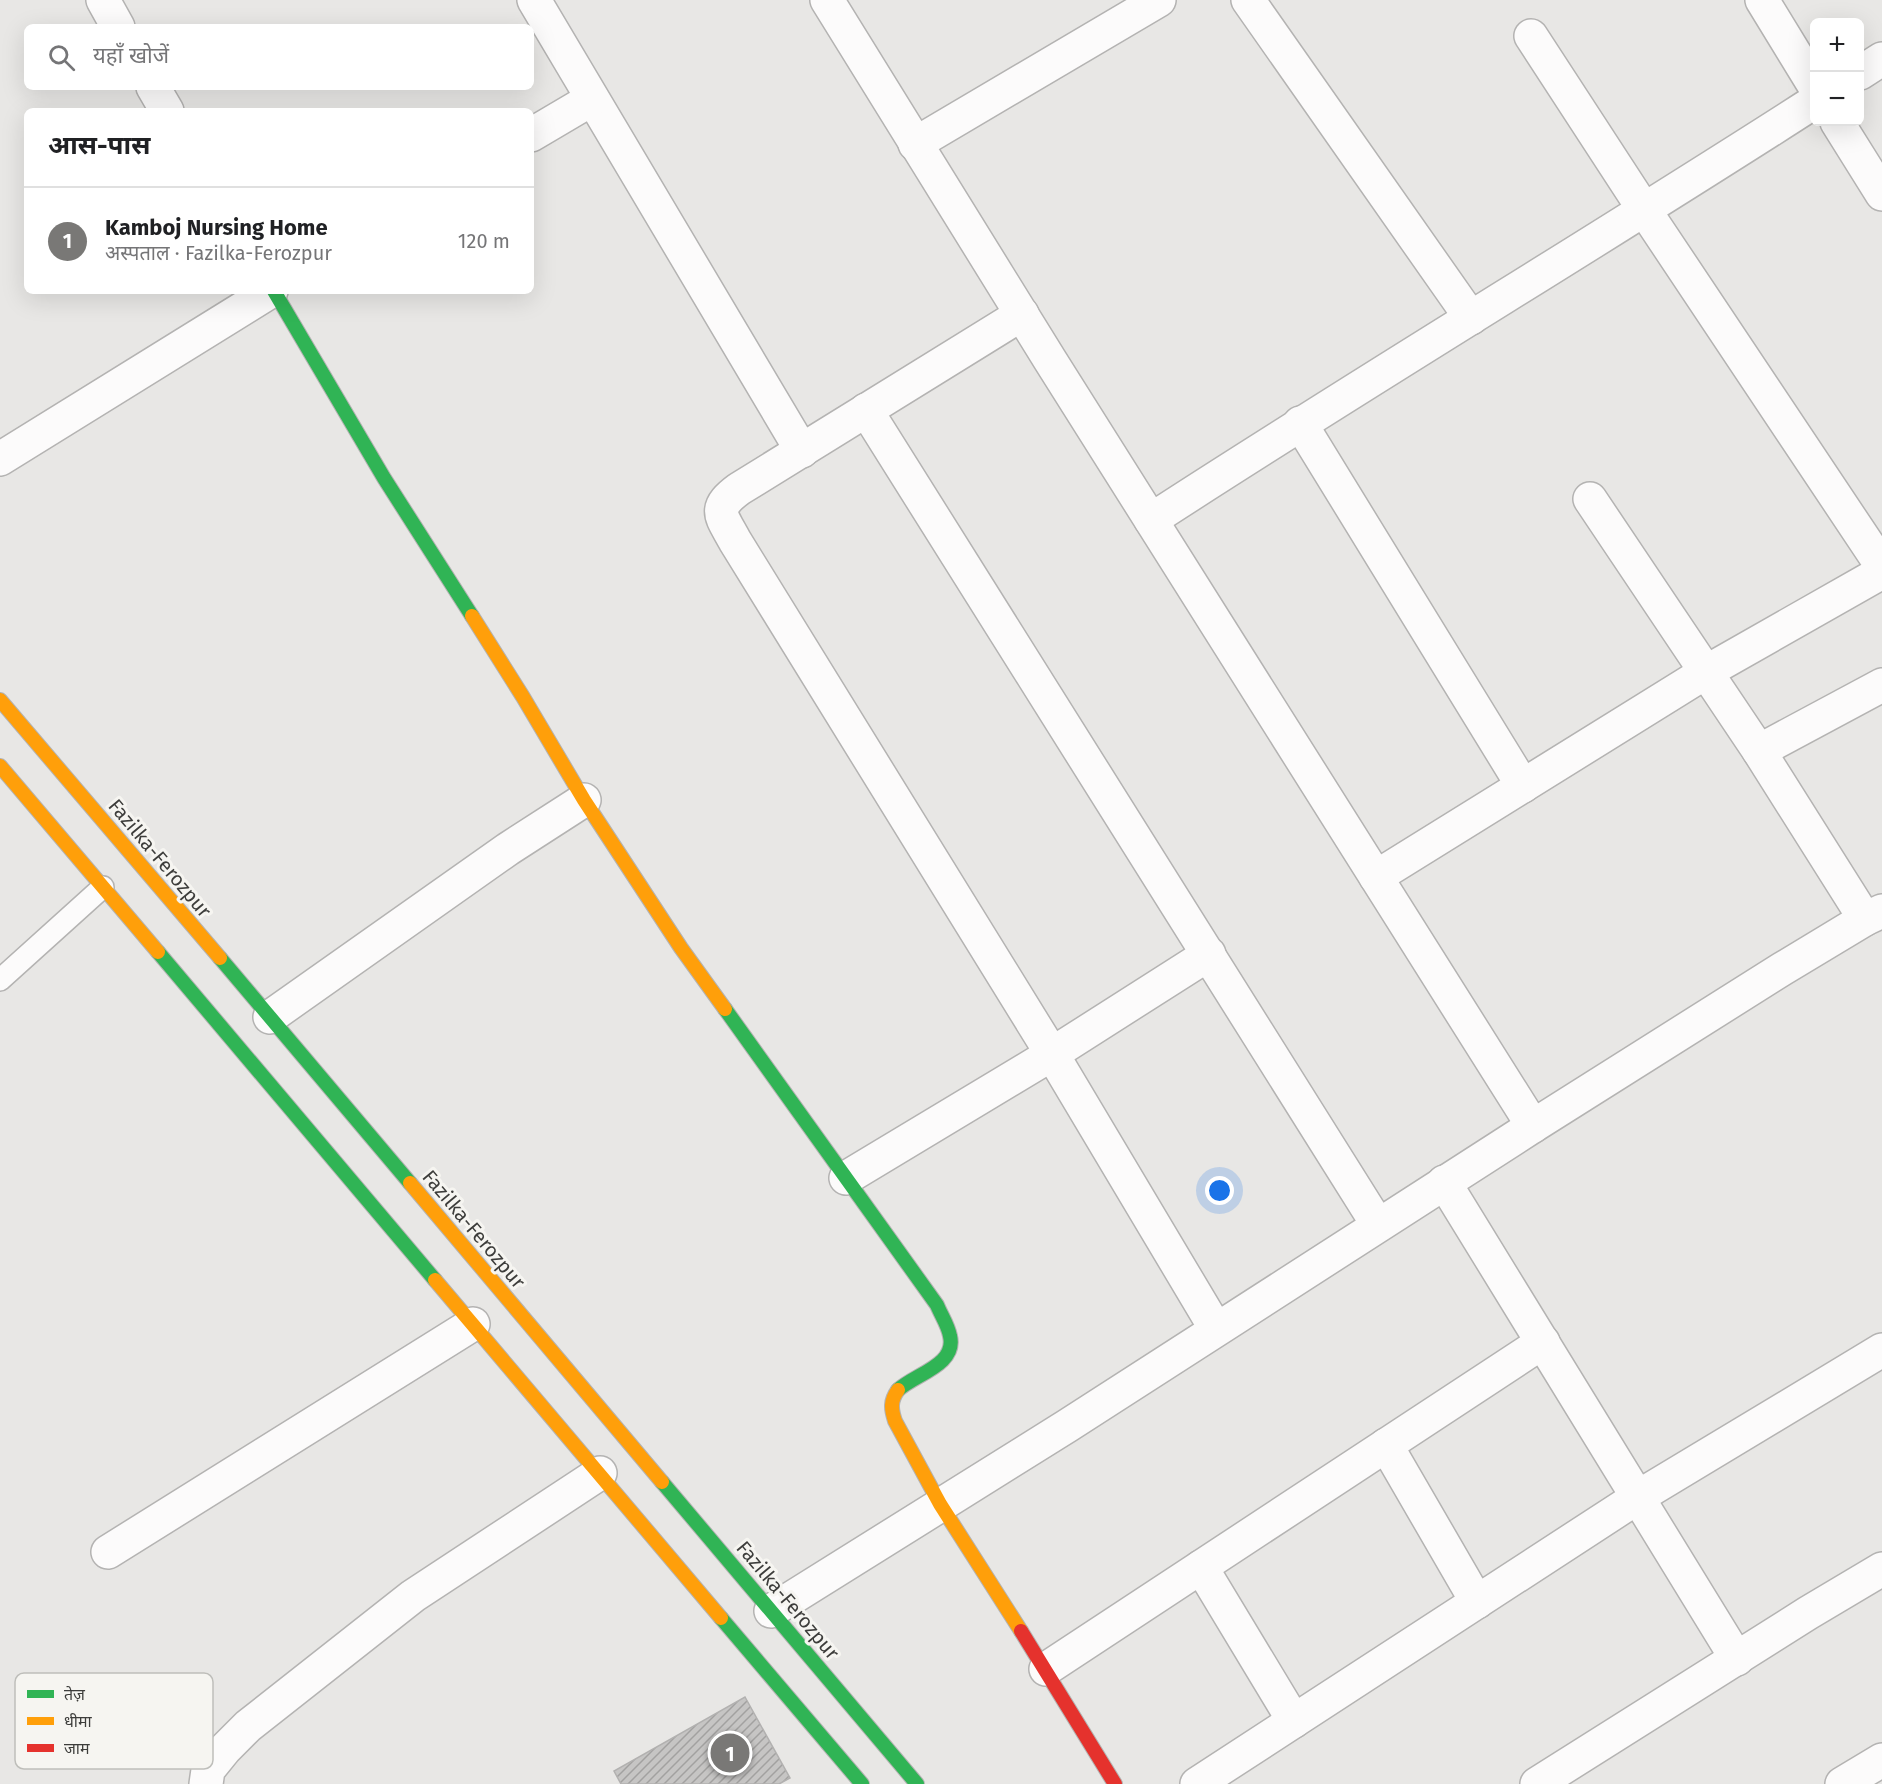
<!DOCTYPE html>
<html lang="hi">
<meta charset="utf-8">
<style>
:root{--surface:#fff;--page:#f6f6f6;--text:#202124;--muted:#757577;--line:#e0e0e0;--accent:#797876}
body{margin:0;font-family:"Fira Sans","Noto Sans Devanagari",sans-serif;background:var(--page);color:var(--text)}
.controls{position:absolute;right:18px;top:18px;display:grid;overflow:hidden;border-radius:9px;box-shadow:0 6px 24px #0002}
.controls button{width:54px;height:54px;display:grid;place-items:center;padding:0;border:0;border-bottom:2px solid var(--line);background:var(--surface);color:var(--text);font:30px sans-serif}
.you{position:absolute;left:1220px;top:1191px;width:21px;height:21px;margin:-15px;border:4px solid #fff;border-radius:50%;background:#1a73e8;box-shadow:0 0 0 9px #1a73e833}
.badge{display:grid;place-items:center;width:39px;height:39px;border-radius:50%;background:var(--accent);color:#fff;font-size:20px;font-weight:700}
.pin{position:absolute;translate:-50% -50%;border:3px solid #fff;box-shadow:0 2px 6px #0006}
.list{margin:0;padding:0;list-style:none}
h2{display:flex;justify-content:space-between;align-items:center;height:78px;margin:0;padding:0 24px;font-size:26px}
h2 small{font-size:20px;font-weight:400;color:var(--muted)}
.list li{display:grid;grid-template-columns:39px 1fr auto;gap:18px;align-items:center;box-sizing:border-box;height:108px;padding:0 24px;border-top:2px solid var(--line)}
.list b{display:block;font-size:22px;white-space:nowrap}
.list p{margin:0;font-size:20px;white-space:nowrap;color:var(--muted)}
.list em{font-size:20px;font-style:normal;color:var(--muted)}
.icon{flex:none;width:33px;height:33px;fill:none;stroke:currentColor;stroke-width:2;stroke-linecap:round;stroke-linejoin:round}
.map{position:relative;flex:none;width:1882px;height:1784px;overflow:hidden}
.search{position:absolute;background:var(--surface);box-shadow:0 6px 24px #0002;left:24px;top:24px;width:510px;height:66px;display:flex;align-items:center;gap:15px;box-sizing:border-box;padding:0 21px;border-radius:9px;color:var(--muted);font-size:22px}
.panel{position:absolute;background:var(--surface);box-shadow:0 6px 24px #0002;left:24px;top:108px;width:510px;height:186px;border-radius:9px}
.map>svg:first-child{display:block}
.building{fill:url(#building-hatch);stroke:#b2b1b0;stroke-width:1.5}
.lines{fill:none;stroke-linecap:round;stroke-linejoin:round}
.lane-casing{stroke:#b4b3b2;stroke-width:24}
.street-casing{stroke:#b4b3b2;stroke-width:36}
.fast-casing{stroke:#b4b3b2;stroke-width:16}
.slow-casing{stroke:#b4b3b2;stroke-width:16}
.jam-casing{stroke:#b4b3b2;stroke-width:16}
.lane{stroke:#fcfbfb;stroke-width:21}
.street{stroke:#fcfbfb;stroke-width:33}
.fast{stroke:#30b455;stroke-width:14}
.slow{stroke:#ff9f0a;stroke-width:14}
.jam{stroke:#e5322d;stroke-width:14}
.labels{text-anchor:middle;stroke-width:6;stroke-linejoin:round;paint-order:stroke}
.street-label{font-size:20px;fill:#3d3d3b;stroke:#f6f5f1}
.key{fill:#f6f5f1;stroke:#bebeba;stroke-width:1.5}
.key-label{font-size:16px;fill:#3d3d3b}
</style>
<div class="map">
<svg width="1882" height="1784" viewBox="0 0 1882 1784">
<defs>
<pattern id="building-hatch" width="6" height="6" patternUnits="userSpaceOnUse" patternTransform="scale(1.5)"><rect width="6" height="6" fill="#c6c5c4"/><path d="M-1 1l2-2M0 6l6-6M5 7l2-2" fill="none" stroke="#a2a1a0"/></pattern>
</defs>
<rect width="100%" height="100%" fill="#e8e7e5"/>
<polygon class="building" points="745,1697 790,1778 779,1784 621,1784 614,1771"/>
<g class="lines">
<defs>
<polyline id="lane" points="0,980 103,887"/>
<g id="street">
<polyline points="103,0 118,27"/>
<polyline points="534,0 802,451"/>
<polyline points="827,0 1050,360 1533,1126"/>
<polyline points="1248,0 1471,318"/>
<polyline points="1762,0 1814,85"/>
<polyline points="1531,36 1645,211 1882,566"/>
<polyline points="1860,73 1882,59"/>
<polyline points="153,87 167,111"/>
<polyline points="1837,122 1882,194"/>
<polyline points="531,135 592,99"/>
<polyline points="915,144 1159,0"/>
<path d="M1022,314L739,489C712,509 721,515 735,541L1052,1054L1216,1329"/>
<polyline points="866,410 1378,1225"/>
<polyline points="1300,423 1523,786"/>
<polyline points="0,459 271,291"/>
<polyline points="1590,499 1759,751 1865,919"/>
<path d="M1151,520C1371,377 1595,243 1814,102"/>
<polyline points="1759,751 1882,685"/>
<polyline points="1376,877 1706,672 1882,572"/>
<polyline points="270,1017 508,849 584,800"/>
<polyline points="846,1178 1052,1054 1209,954"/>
<polyline points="1444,1182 1737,1659"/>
<polyline points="1386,1445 1477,1602"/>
<polyline points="108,1552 473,1324"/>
<polyline points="1201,1567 1294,1721"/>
<polyline points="771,1611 1067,1426 1533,1126 1782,969 1865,919 1882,911"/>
<polyline points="1046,1669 1543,1342"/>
<polyline points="206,1784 208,1770 225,1749 248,1726 413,1596 600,1473"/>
<polyline points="1197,1784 1638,1497 1882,1350"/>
<polyline points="1537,1784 1808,1613 1882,1569"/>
<polyline points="1842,1784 1882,1760"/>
</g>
<g id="fast">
<polyline points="274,291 384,478 472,616"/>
<polyline points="158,952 435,1280"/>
<polyline points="220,958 410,1183"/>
<path d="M725,1009L937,1305C941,1315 948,1325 950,1336C957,1365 915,1374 898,1390"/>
<polyline points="662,1482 917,1784"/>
<polyline points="721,1618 862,1784"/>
</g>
<g id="slow">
<polyline points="472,616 523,697 584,800 681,948 725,1009"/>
<polyline points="0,700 220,958"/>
<polyline points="0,766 158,952"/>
<polyline points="410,1183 662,1482"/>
<polyline points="435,1280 721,1618"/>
<path d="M898,1390C890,1401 891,1409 895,1421L940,1504L1021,1631"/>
</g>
<polyline id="jam" points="1021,1631 1115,1784"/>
</defs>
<use href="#lane" class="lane-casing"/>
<use href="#street" class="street-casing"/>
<use href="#fast" class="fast-casing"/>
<use href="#slow" class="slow-casing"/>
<use href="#jam" class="jam-casing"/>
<use href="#lane" class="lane"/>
<use href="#street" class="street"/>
<use href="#fast" class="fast"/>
<use href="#slow" class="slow"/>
<use href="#jam" class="jam"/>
</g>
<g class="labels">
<g class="street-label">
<text transform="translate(160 858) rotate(50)" y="7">Fazilka-Ferozpur</text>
<text transform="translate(474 1229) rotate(50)" y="7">Fazilka-Ferozpur</text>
<text transform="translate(788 1600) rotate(50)" y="7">Fazilka-Ferozpur</text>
</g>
</g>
<rect x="15" y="1673" width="198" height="96" rx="9" class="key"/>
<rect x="27" y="1690" width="27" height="8" fill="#30b455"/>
<rect x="27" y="1717" width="27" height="8" fill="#ff9f0a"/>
<rect x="27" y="1744" width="27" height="8" fill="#e5322d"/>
<g class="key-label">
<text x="64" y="1700">तेज़</text>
<text x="64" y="1727">धीमा</text>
<text x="64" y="1754">जाम</text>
</g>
</svg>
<div class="controls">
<button>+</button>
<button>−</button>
</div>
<div class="you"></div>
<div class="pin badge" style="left:730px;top:1753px">1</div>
<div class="search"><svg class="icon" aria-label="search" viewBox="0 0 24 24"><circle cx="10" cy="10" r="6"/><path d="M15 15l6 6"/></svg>यहाँ खोजें</div>
<section class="panel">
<h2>आस-पास<small></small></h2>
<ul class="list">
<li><span class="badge">1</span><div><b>Kamboj Nursing Home</b><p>अस्पताल · Fazilka-Ferozpur</p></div><em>120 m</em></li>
</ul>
</section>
</div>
